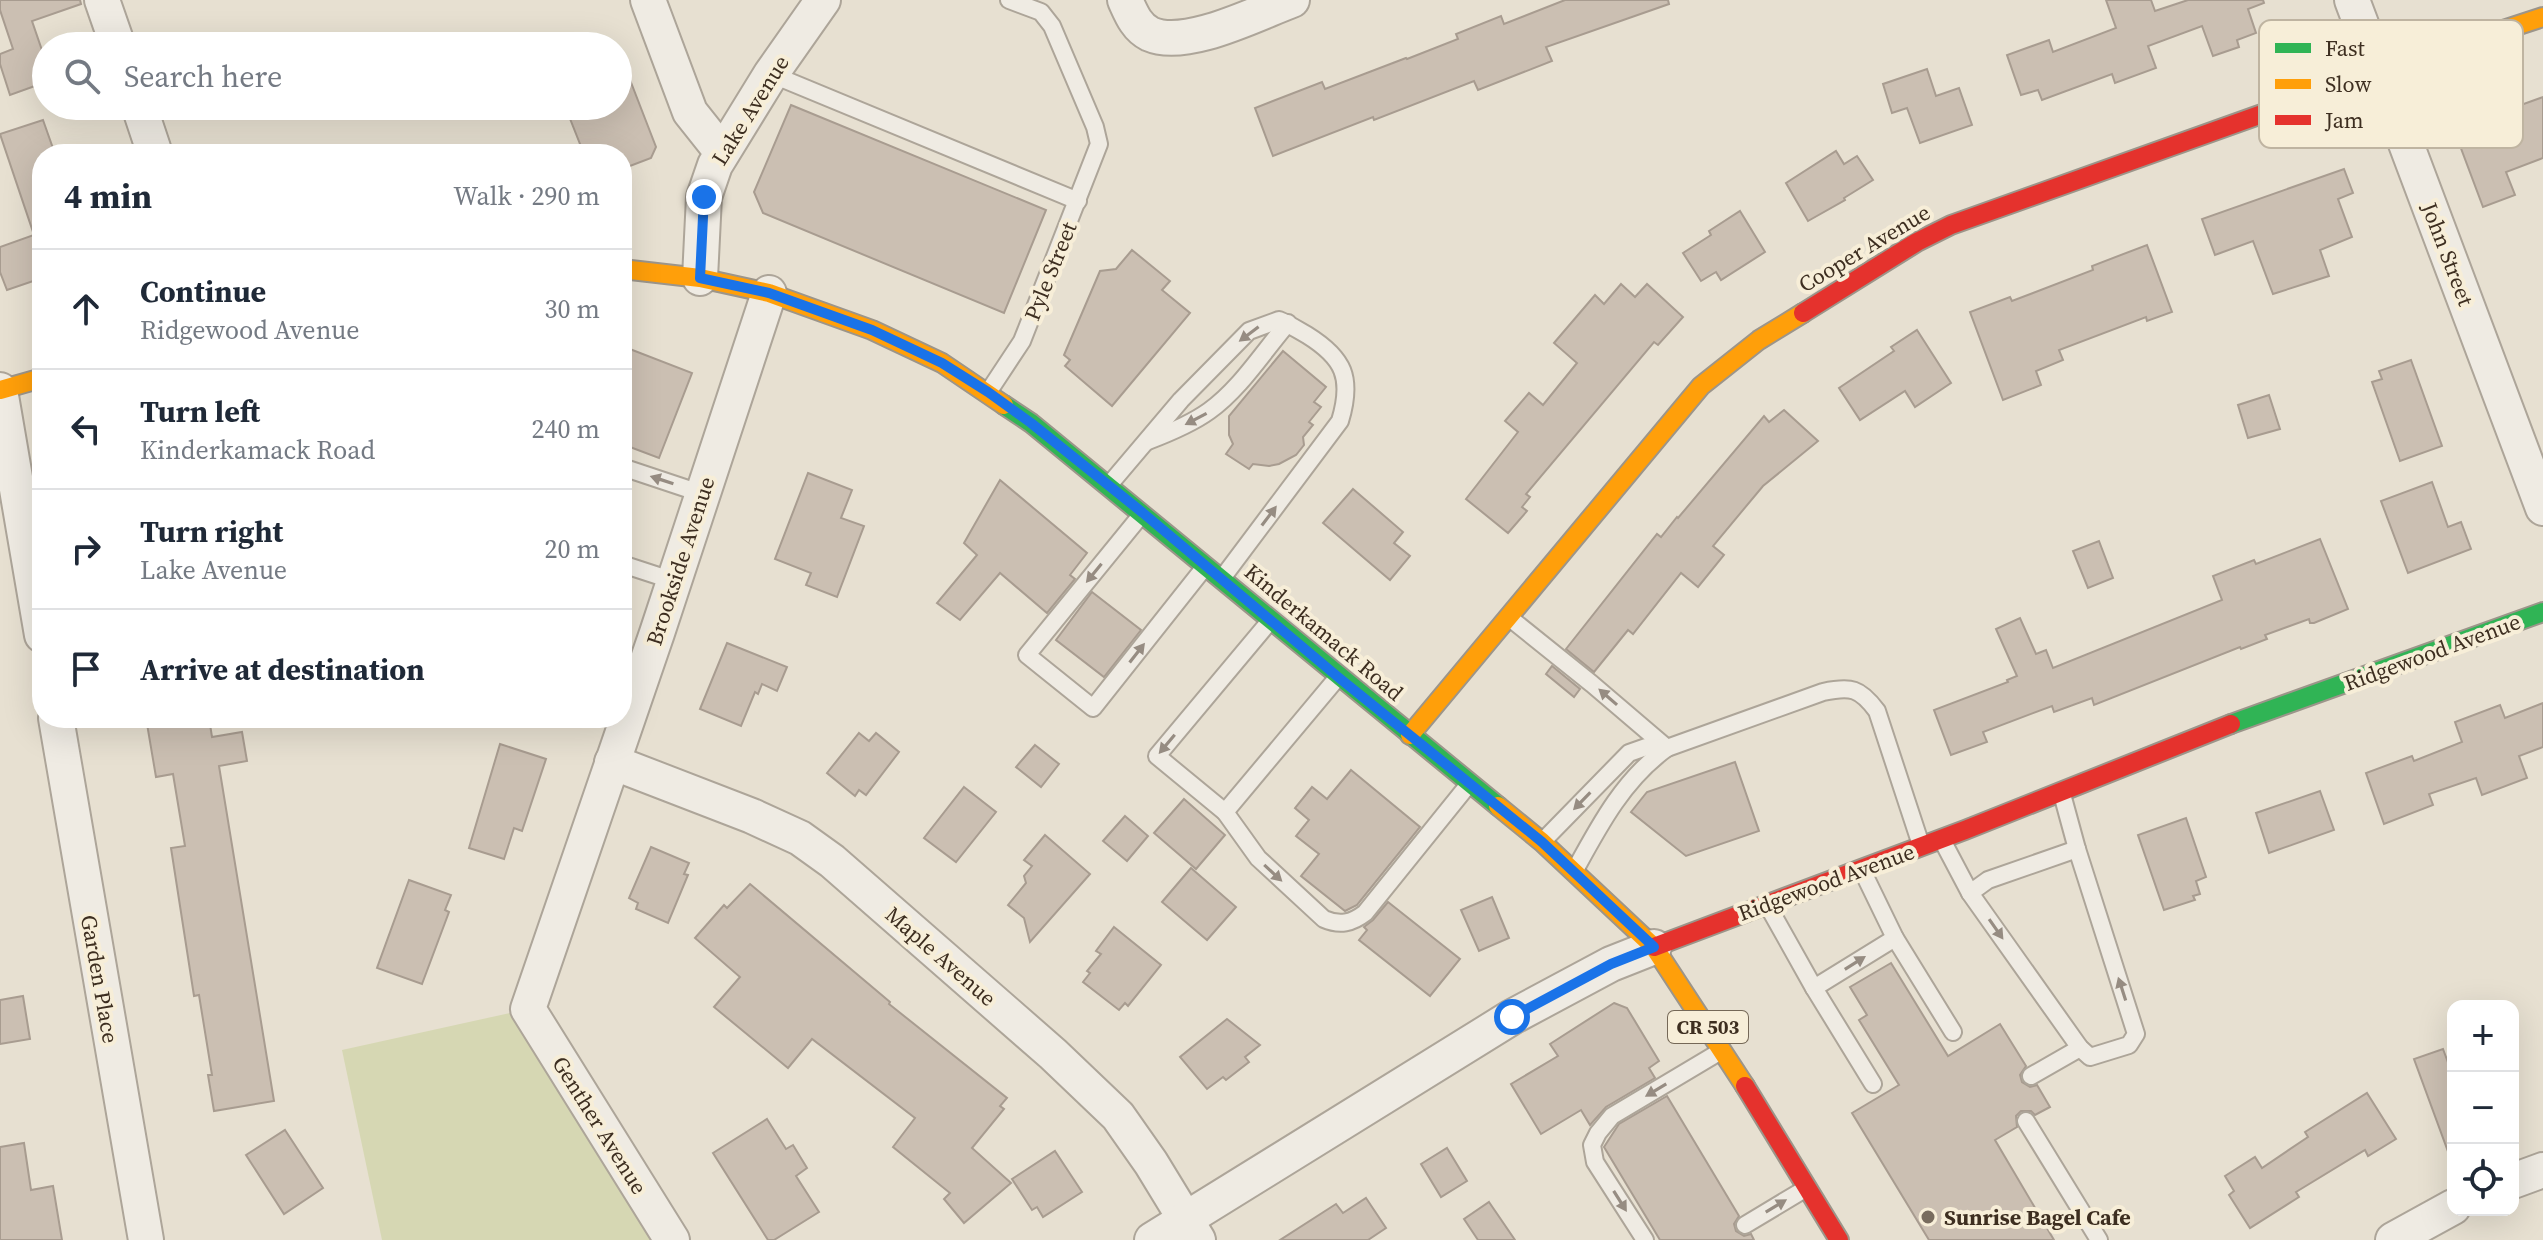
<!DOCTYPE html>
<meta charset="utf-8">
<style>
:root{--surface:#fff;--page:#f2f2f3;--text:#1f2937;--muted:#747a83;--line:#e0e1e3}
body{margin:0;font-family:"Source Serif 4",serif;background:var(--page);color:var(--text)}
.controls{position:absolute;right:24px;bottom:24px;display:grid;overflow:hidden;border-radius:16px;box-shadow:0 8px 32px #0002}
.controls button{width:72px;height:72px;display:grid;place-items:center;padding:0;border:0;border-bottom:2px solid var(--line);background:var(--surface);color:var(--text);font:40px sans-serif}
.stop{position:absolute;width:24px;height:24px;margin:-18px;border:6px solid #1a73e8;border-radius:50%;background:#fff}
.stop.end{background:#1a73e8;border-color:#fff;box-shadow:0 2px 8px #0008}
.list{margin:0;padding:0;list-style:none}
h2{display:flex;justify-content:space-between;align-items:center;height:104px;margin:0;padding:0 32px;font-size:34px}
h2 small{font-size:26px;font-weight:400;color:var(--muted)}
.list li{display:grid;grid-template-columns:52px 1fr auto;gap:24px;align-items:center;box-sizing:border-box;height:120px;padding:0 32px;border-top:2px solid var(--line)}
.list b{display:block;font-size:30px;white-space:nowrap}
.list p{margin:0;font-size:26px;white-space:nowrap;color:var(--muted)}
.list em{font-size:26px;font-style:normal;color:var(--muted)}
.icon{flex:none;width:44px;height:44px;fill:none;stroke:currentColor;stroke-width:2;stroke-linecap:round;stroke-linejoin:round}
.map{position:relative;flex:none;width:2543px;height:1240px;overflow:hidden}
.search{position:absolute;background:var(--surface);box-shadow:0 8px 32px #0002;left:32px;top:32px;width:600px;height:88px;display:flex;align-items:center;gap:20px;box-sizing:border-box;padding:0 28px;border-radius:44px;color:var(--muted);font-size:30px}
.panel{position:absolute;background:var(--surface);box-shadow:0 8px 32px #0002;left:32px;top:144px;width:600px;height:584px;border-radius:32px}
.map>svg:first-child{display:block}
.green{fill:#d6d7b3}
.building{fill:#cbbfb2;stroke:#a89c90;stroke-width:2}
.lines{fill:none;stroke-linecap:round;stroke-linejoin:round}
.lane-casing{stroke:#ada599;stroke-width:20}
.street-casing{stroke:#ada599;stroke-width:38}
.fast-casing{stroke:#9c958a;stroke-width:22}
.slow-casing{stroke:#9c958a;stroke-width:22}
.jam-casing{stroke:#9c958a;stroke-width:22}
.lane{stroke:#efebe3;stroke-width:16}
.street{stroke:#efebe3;stroke-width:34}
.fast{stroke:#30b455;stroke-width:18}
.slow{stroke:#ff9f0a;stroke-width:18}
.jam{stroke:#e5322d;stroke-width:18}
.oneway{fill:#968c82}
.route{stroke:#1a73e8;stroke-width:10}
.poi-dot{fill:#786c5e;stroke:#f7eed8;stroke-width:3}
.labels{text-anchor:middle;stroke-width:8;stroke-linejoin:round;paint-order:stroke}
.shield{fill:#f7eed8;stroke:#756857;stroke-width:2}
.shield-label{font-size:20px;font-weight:bold;fill:#3d2e20}
.street-label{font-size:22px;fill:#3d2e20;stroke:#f7eed8}
.poi-label{font-size:22px;font-weight:bold;fill:#3d2e20;stroke:#f7eed8;text-anchor:start}
.key{fill:#f7eed8;stroke:#bfb4a1;stroke-width:2}
.key-label{font-size:22px;fill:#3d2e20}
</style>
<div class="map">
<svg width="2543" height="1240" viewBox="0 0 2543 1240">
<rect width="100%" height="100%" fill="#e7e0d1"/>
<polygon class="green" points="528,1009 672,1240 382,1240 342,1050"/>
<g class="building">
<polygon points="0,0 80,0 81,4 32,21 46,62 46,82 10,95 0,64 0,54 13,49 0,10"/>
<polygon points="1565,0 1668,0 1669,4 1546,47 1552,61 1478,90 1474,81 1374,120 1373,117 1273,156 1255,108 1322,82 1325,89 1406,58 1407,59 1458,39 1456,34 1501,16 1504,24"/>
<polygon points="2106,0 2151,0 2155,11 2188,0 2263,0 2264,3 2248,9 2256,33 2237,40 2239,47 2213,56 2202,26 2148,46 2156,68 2115,83 2112,74 2042,100 2038,90 2021,95 2007,55 2049,40 2053,52 2116,28"/>
<polygon points="620,54 656,147 651,158 622,169 622,154 584,154 565,106 618,106 618,55"/>
<polygon points="1927,69 1936,96 1959,88 1972,125 1920,143 1907,108 1892,113 1883,84"/>
<polygon points="2543,97 2543,158 2506,172 2515,195 2483,207 2456,135 2470,130 2468,124"/>
<polygon points="791,105 1046,210 1004,313 763,213 754,192"/>
<polygon points="43,120 55,154 42,154 42,278 7,290 0,272 0,247 34,235 0,134"/>
<polygon points="1836,151 1844,164 1857,156 1873,180 1844,198 1845,200 1808,221 1786,183"/>
<polygon points="2344,169 2353,193 2338,199 2352,237 2320,250 2329,276 2273,294 2253,241 2215,255 2202,219"/>
<polygon points="1740,211 1765,252 1721,280 1716,272 1701,281 1683,253 1711,235 1709,231"/>
<polygon points="2147,245 2172,312 2147,321 2146,317 2059,350 2063,360 2036,371 2041,385 2003,400 1970,312 2010,297 2012,301 2093,270 2092,266"/>
<polygon points="1132,250 1170,281 1162,290 1190,313 1112,406 1065,366 1070,360 1064,355 1100,271 1116,269"/>
<polygon points="1621,284 1635,297 1647,284 1683,317 1658,345 1654,342 1526,494 1530,497 1522,507 1527,511 1508,533 1466,499 1518,432 1505,421 1529,393 1543,405 1577,363 1554,343 1595,295 1604,304"/>
<polygon points="1917,330 1951,383 1915,407 1905,391 1860,420 1839,388 1894,351 1891,347"/>
<polygon points="622,346 692,373 659,458 622,444"/>
<polygon points="1283,351 1326,387 1314,402 1321,407 1309,422 1313,425 1303,437 1304,445 1296,455 1279,464 1269,466 1253,464 1249,469 1226,454 1233,444 1229,435 1229,416"/>
<polygon points="2411,360 2442,446 2400,461 2372,382 2382,379 2379,371"/>
<polygon points="2269,395 2280,429 2248,438 2238,405"/>
<polygon points="1784,410 1818,441 1763,486 1713,546 1724,555 1698,587 1681,573 1633,634 1628,630 1594,672 1566,649 1657,534 1661,537 1677,517 1678,518 1764,416 1769,422"/>
<polygon points="808,473 852,490 841,518 864,526 837,597 806,585 811,573 775,559"/>
<polygon points="1000,480 1087,553 1070,575 1075,579 1047,613 1000,573 960,620 937,603 977,555 964,543"/>
<polygon points="2432,482 2448,527 2461,522 2471,549 2408,573 2381,501"/>
<polygon points="1353,489 1403,532 1394,543 1410,556 1390,580 1323,523"/>
<polygon points="2320,539 2348,609 2314,623 2310,623 2309,619 2265,635 2267,639 2241,649 2240,647 2094,705 2092,698 2054,712 2052,706 1983,732 1987,742 1951,755 1934,710 2008,682 2007,680 2017,676 1996,629 2020,618 2036,654 2046,650 2053,668 2222,600 2213,576 2254,560 2256,564"/>
<polygon points="2099,541 2113,578 2088,588 2073,551"/>
<polygon points="1092,592 1141,630 1104,677 1056,640"/>
<polygon points="727,643 787,667 777,691 762,684 758,694 755,692 741,726 700,709"/>
<polygon points="1552,666 1580,689 1574,697 1546,674"/>
<polygon points="2543,703 2543,747 2519,756 2527,778 2482,795 2476,778 2429,794 2433,805 2384,824 2366,773 2412,756 2414,761 2462,742 2455,722 2500,705 2505,718"/>
<polygon points="146,718 209,718 212,737 242,732 247,761 219,766 274,1101 214,1111 208,1075 212,1075 199,995 194,996 171,848 185,846 173,774 156,777"/>
<polygon points="859,733 869,741 876,733 899,752 866,795 859,790 855,796 827,773"/>
<polygon points="500,744 546,759 522,831 514,828 504,859 469,848"/>
<polygon points="1035,745 1059,764 1041,787 1016,767"/>
<polygon points="1735,762 1759,831 1686,856 1631,812 1647,792"/>
<polygon points="1351,770 1420,827 1357,905 1345,911 1301,876 1319,854 1296,836 1309,820 1295,808 1312,787 1327,799"/>
<polygon points="964,787 996,812 956,862 924,838"/>
<polygon points="2320,791 2334,830 2269,853 2256,813"/>
<polygon points="1184,799 1225,835 1196,869 1154,833"/>
<polygon points="1125,816 1148,836 1127,861 1103,841"/>
<polygon points="2186,818 2206,877 2196,881 2200,894 2193,896 2195,900 2164,910 2138,835"/>
<polygon points="1045,835 1090,874 1030,942 1024,918 1008,905 1026,883 1024,876 1032,866 1024,860"/>
<polygon points="651,847 689,863 684,874 688,875 668,923 636,909 638,903 629,898"/>
<polygon points="1191,868 1236,907 1207,940 1162,902"/>
<polygon points="409,880 451,895 445,910 449,912 422,984 377,968"/>
<polygon points="750,884 890,1002 889,1004 1007,1098 1000,1106 1004,1109 972,1148 1011,1183 964,1223 944,1199 950,1193 893,1147 915,1118 812,1039 788,1068 714,1007 740,977 695,938 724,905 727,908"/>
<polygon points="1492,897 1509,938 1479,951 1461,910"/>
<polygon points="1388,902 1460,959 1430,996 1359,940 1367,930 1364,927 1373,920"/>
<polygon points="1114,927 1161,965 1128,1006 1125,1003 1119,1010 1083,982 1090,973 1087,971 1101,954 1096,951"/>
<polygon points="1891,963 1948,1056 2000,1024 2026,1066 2020,1075 2022,1082 2030,1087 2037,1085 2050,1107 2035,1115 2031,1111 2021,1111 2016,1116 2017,1127 1995,1140 2054,1240 1929,1240 1852,1113 1899,1085 1859,1020 1867,1015 1850,987"/>
<polygon points="23,996 30,1039 0,1044 0,1000"/>
<polygon points="1614,1003 1627,1008 1659,1061 1649,1068 1655,1078 1606,1107 1590,1125 1581,1110 1541,1134 1511,1084 1558,1056 1550,1044"/>
<polygon points="1227,1019 1260,1045 1245,1057 1249,1062 1226,1080 1223,1077 1207,1089 1180,1057"/>
<polygon points="2443,1049 2453,1076 2453,1156 2450,1157 2414,1059"/>
<polygon points="2367,1093 2396,1139 2368,1156 2365,1150 2296,1192 2299,1197 2250,1228 2229,1195 2234,1191 2225,1176 2255,1157 2262,1168 2308,1137 2305,1132"/>
<polygon points="1667,1096 1739,1216 1734,1224 1736,1231 1744,1236 1751,1234 1754,1240 1660,1240 1604,1147 1619,1124"/>
<polygon points="767,1119 786,1149 793,1145 807,1168 796,1176 819,1212 774,1240 768,1240 713,1153"/>
<polygon points="285,1130 323,1188 284,1214 246,1155"/>
<polygon points="24,1143 31,1190 53,1186 62,1240 0,1240 0,1147"/>
<polygon points="1447,1148 1467,1181 1441,1197 1421,1164"/>
<polygon points="1055,1151 1082,1192 1043,1217 1037,1207 1032,1210 1012,1179"/>
<polygon points="1366,1198 1386,1228 1368,1240 1280,1240 1336,1204 1343,1213"/>
<polygon points="1489,1202 1515,1240 1478,1240 1464,1219"/>
</g>
<g class="lines">
<defs>
<g id="lane">
<polyline points="771,74 1078,201"/>
<polyline points="989,391 1022,341 1099,144 1095,127 1052,26 1041,12 1009,0"/>
<path d="M1148,441C1169,433 1191,424 1209,411C1240,389 1263,352 1288,323"/>
<polyline points="622,467 703,494"/>
<path d="M1109,485L1181,400L1249,331L1279,320C1289,324 1298,330 1307,335C1344,358 1353,378 1340,421L1223,577"/>
<polyline points="1142,514 1027,655 1093,708 1204,568"/>
<polyline points="622,564 674,581"/>
<polyline points="1511,619 1592,684 1667,748"/>
<polyline points="1270,621 1157,756 1225,812 1338,677"/>
<path d="M1225,812L1258,858L1324,919C1340,926 1352,923 1365,913L1469,784"/>
<polyline points="1942,840 1970,893 2080,1048 2090,1057 2129,1045 2136,1034 2077,849 2062,794"/>
<polyline points="1543,841 1629,753 1646,747 1667,748"/>
<path d="M1575,870C1600,824 1624,779 1667,748L1823,692C1851,686 1860,688 1877,711L1921,845"/>
<polyline points="1862,870 1895,938 1953,1032"/>
<polyline points="1970,893 1988,880 2077,849"/>
<polyline points="1768,906 1814,988 1873,1084"/>
<polyline points="1814,988 1895,938"/>
<polyline points="2031,1076 2080,1048"/>
<polyline points="2026,1121 2099,1240"/>
<polyline points="1745,1225 1805,1189"/>
<polyline points="1645,1240 1595,1162 1592,1145 1598,1133 1612,1116 1721,1051"/>
</g>
<g id="street">
<polyline points="102,0 118,46"/>
<polyline points="648,0 690,112 721,151"/>
<path d="M1125,0C1131,13 1136,27 1150,34C1186,50 1257,13 1292,0"/>
<polyline points="2352,0 2543,508"/>
<polyline points="139,106 155,154"/>
<polyline points="700,278 704,197 715,165 771,74 823,0"/>
<polyline points="0,390 42,635"/>
<polyline points="56,718 146,1240"/>
<polyline points="612,762 752,816 800,838 832,861 1053,1054 1118,1116 1151,1163 1198,1240"/>
<polyline points="2513,1181 2543,1170"/>
<polyline points="672,1240 528,1009 657,633 769,293"/>
<polyline points="1152,1240 1512,1017 1611,964 1654,947"/>
<polyline points="2393,1240 2453,1207"/>
</g>
<g id="fast">
<polyline points="1004,405 1031,423 1498,806"/>
<polyline points="2231,724 2543,612"/>
</g>
<g id="slow">
<polyline points="2430,54 2543,17"/>
<polyline points="622,269 700,278 769,293 872,330 942,363 1004,405"/>
<polyline points="0,390 42,378"/>
<polyline points="1410,735 1701,386 1759,340 1803,313"/>
<polyline points="1498,806 1542,842 1654,947 1745,1086"/>
</g>
<g id="jam">
<polyline points="1803,313 1917,242 1951,225 2430,54"/>
<polyline points="1654,947 1965,830 2231,724"/>
<polyline points="1745,1086 1839,1240"/>
</g>
</defs>
<use href="#lane" class="lane-casing"/>
<use href="#street" class="street-casing"/>
<use href="#fast" class="fast-casing"/>
<use href="#slow" class="slow-casing"/>
<use href="#jam" class="jam-casing"/>
<use href="#lane" class="lane"/>
<use href="#street" class="street"/>
<use href="#fast" class="fast"/>
<use href="#slow" class="slow"/>
<use href="#jam" class="jam"/>
</g>
<defs><path id="oneway-solid" d="M-6-.8H1V-3.2L6.5 0L1 3.2V.8H-6Z" transform="scale(2)"/></defs>
<g class="oneway">
<use href="#oneway-solid" transform="translate(1249 334) rotate(143)"/>
<use href="#oneway-solid" transform="translate(1196 419) rotate(152)"/>
<use href="#oneway-solid" transform="translate(662 480) rotate(-162)"/>
<use href="#oneway-solid" transform="translate(1269 516) rotate(-53)"/>
<use href="#oneway-solid" transform="translate(1094 573) rotate(129)"/>
<use href="#oneway-solid" transform="translate(1137 653) rotate(-52)"/>
<use href="#oneway-solid" transform="translate(1608 697) rotate(-139)"/>
<use href="#oneway-solid" transform="translate(1167 744) rotate(130)"/>
<use href="#oneway-solid" transform="translate(1582 801) rotate(134)"/>
<use href="#oneway-solid" transform="translate(1273 873) rotate(43)"/>
<use href="#oneway-solid" transform="translate(1996 929) rotate(55)"/>
<use href="#oneway-solid" transform="translate(1855 963) rotate(-32)"/>
<use href="#oneway-solid" transform="translate(2122 989) rotate(-108)"/>
<use href="#oneway-solid" transform="translate(1656 1090) rotate(149)"/>
<use href="#oneway-solid" transform="translate(1620 1201) rotate(58)"/>
<use href="#oneway-solid" transform="translate(1776 1206) rotate(-31)"/>
</g>
<g class="lines">
<polyline class="route" points="704,197 700,278 769,293 872,330 942,363 988,392 1031,423 1143,513 1338,677 1542,842 1654,947 1611,964 1512,1017"/>
</g>
<circle class="poi-dot" cx="1928" cy="1217" r="8"/>
<g class="labels">
<rect class="shield" x="1668" y="1011" width="80" height="32" rx="6"/>
<g class="shield-label">
<text x="1708" y="1034">CR 503</text>
</g>
<g class="street-label">
<text transform="translate(750 110) rotate(-58)" y="8">Lake Avenue</text>
<text transform="translate(1864 248) rotate(-31)" y="8">Cooper Avenue</text>
<text transform="translate(2448 254) rotate(69)" y="8">John Street</text>
<text transform="translate(1050 271) rotate(-68)" y="8">Pyle Street</text>
<text transform="translate(680 561) rotate(-72)" y="8">Brookside Avenue</text>
<text transform="translate(1324 632) rotate(40)" y="8">Kinderkamack Road</text>
<text transform="translate(2432 652) rotate(-20)" y="8">Ridgewood Avenue</text>
<text transform="translate(1826 882) rotate(-20)" y="8">Ridgewood Avenue</text>
<text transform="translate(941 956) rotate(41)" y="8">Maple Avenue</text>
<text transform="translate(100 979) rotate(80)" y="8">Garden Place</text>
<text transform="translate(600 1125) rotate(58)" y="8">Genther Avenue</text>
</g>
<g class="poi-label">
<text x="1944" y="1225">Sunrise Bagel Cafe</text>
</g>
</g>
<rect x="2259" y="20" width="264" height="128" rx="12" class="key"/>
<rect x="2275" y="43" width="36" height="10" fill="#30b455"/>
<rect x="2275" y="79" width="36" height="10" fill="#ff9f0a"/>
<rect x="2275" y="115" width="36" height="10" fill="#e5322d"/>
<g class="key-label">
<text x="2325" y="56">Fast</text>
<text x="2325" y="92">Slow</text>
<text x="2325" y="128">Jam</text>
</g>
</svg>
<div class="controls">
<button>+</button>
<button>−</button>
<button><svg class="icon" aria-label="locate" viewBox="0 0 24 24"><circle cx="12" cy="12" r="6"/><path d="M12 2v4M12 18v4M2 12h4M18 12h4"/></svg></button>
</div>
<div class="stop" style="left:1512px;top:1017px"></div>
<div class="stop end" style="left:704px;top:197px"></div>
<div class="search"><svg class="icon" aria-label="search" viewBox="0 0 24 24"><circle cx="10" cy="10" r="6"/><path d="M15 15l6 6"/></svg>Search here</div>
<section class="panel">
<h2>4 min<small>Walk · 290 m</small></h2>
<ul class="list">
<li><svg class="icon" aria-label="ahead" viewBox="0 0 24 24"><path d="M12 20V5M6 11l6-6 6 6"/></svg><div><b>Continue</b><p>Ridgewood Avenue</p></div><em>30 m</em></li>
<li><svg class="icon" aria-label="left" viewBox="0 0 24 24"><path d="M17 20v-9H6M10 6l-5 5 5 5"/></svg><div><b>Turn left</b><p>Kinderkamack Road</p></div><em>240 m</em></li>
<li><svg class="icon" aria-label="right" viewBox="0 0 24 24"><path d="M7 20v-9h11M14 6l5 5-5 5"/></svg><div><b>Turn right</b><p>Lake Avenue</p></div><em>20 m</em></li>
<li><svg class="icon" aria-label="arrive" viewBox="0 0 24 24"><path d="M6 21V4h12l-3 4 3 4H6"/></svg><div><b>Arrive at destination</b></div></li>
</ul>
</section>
</div>
